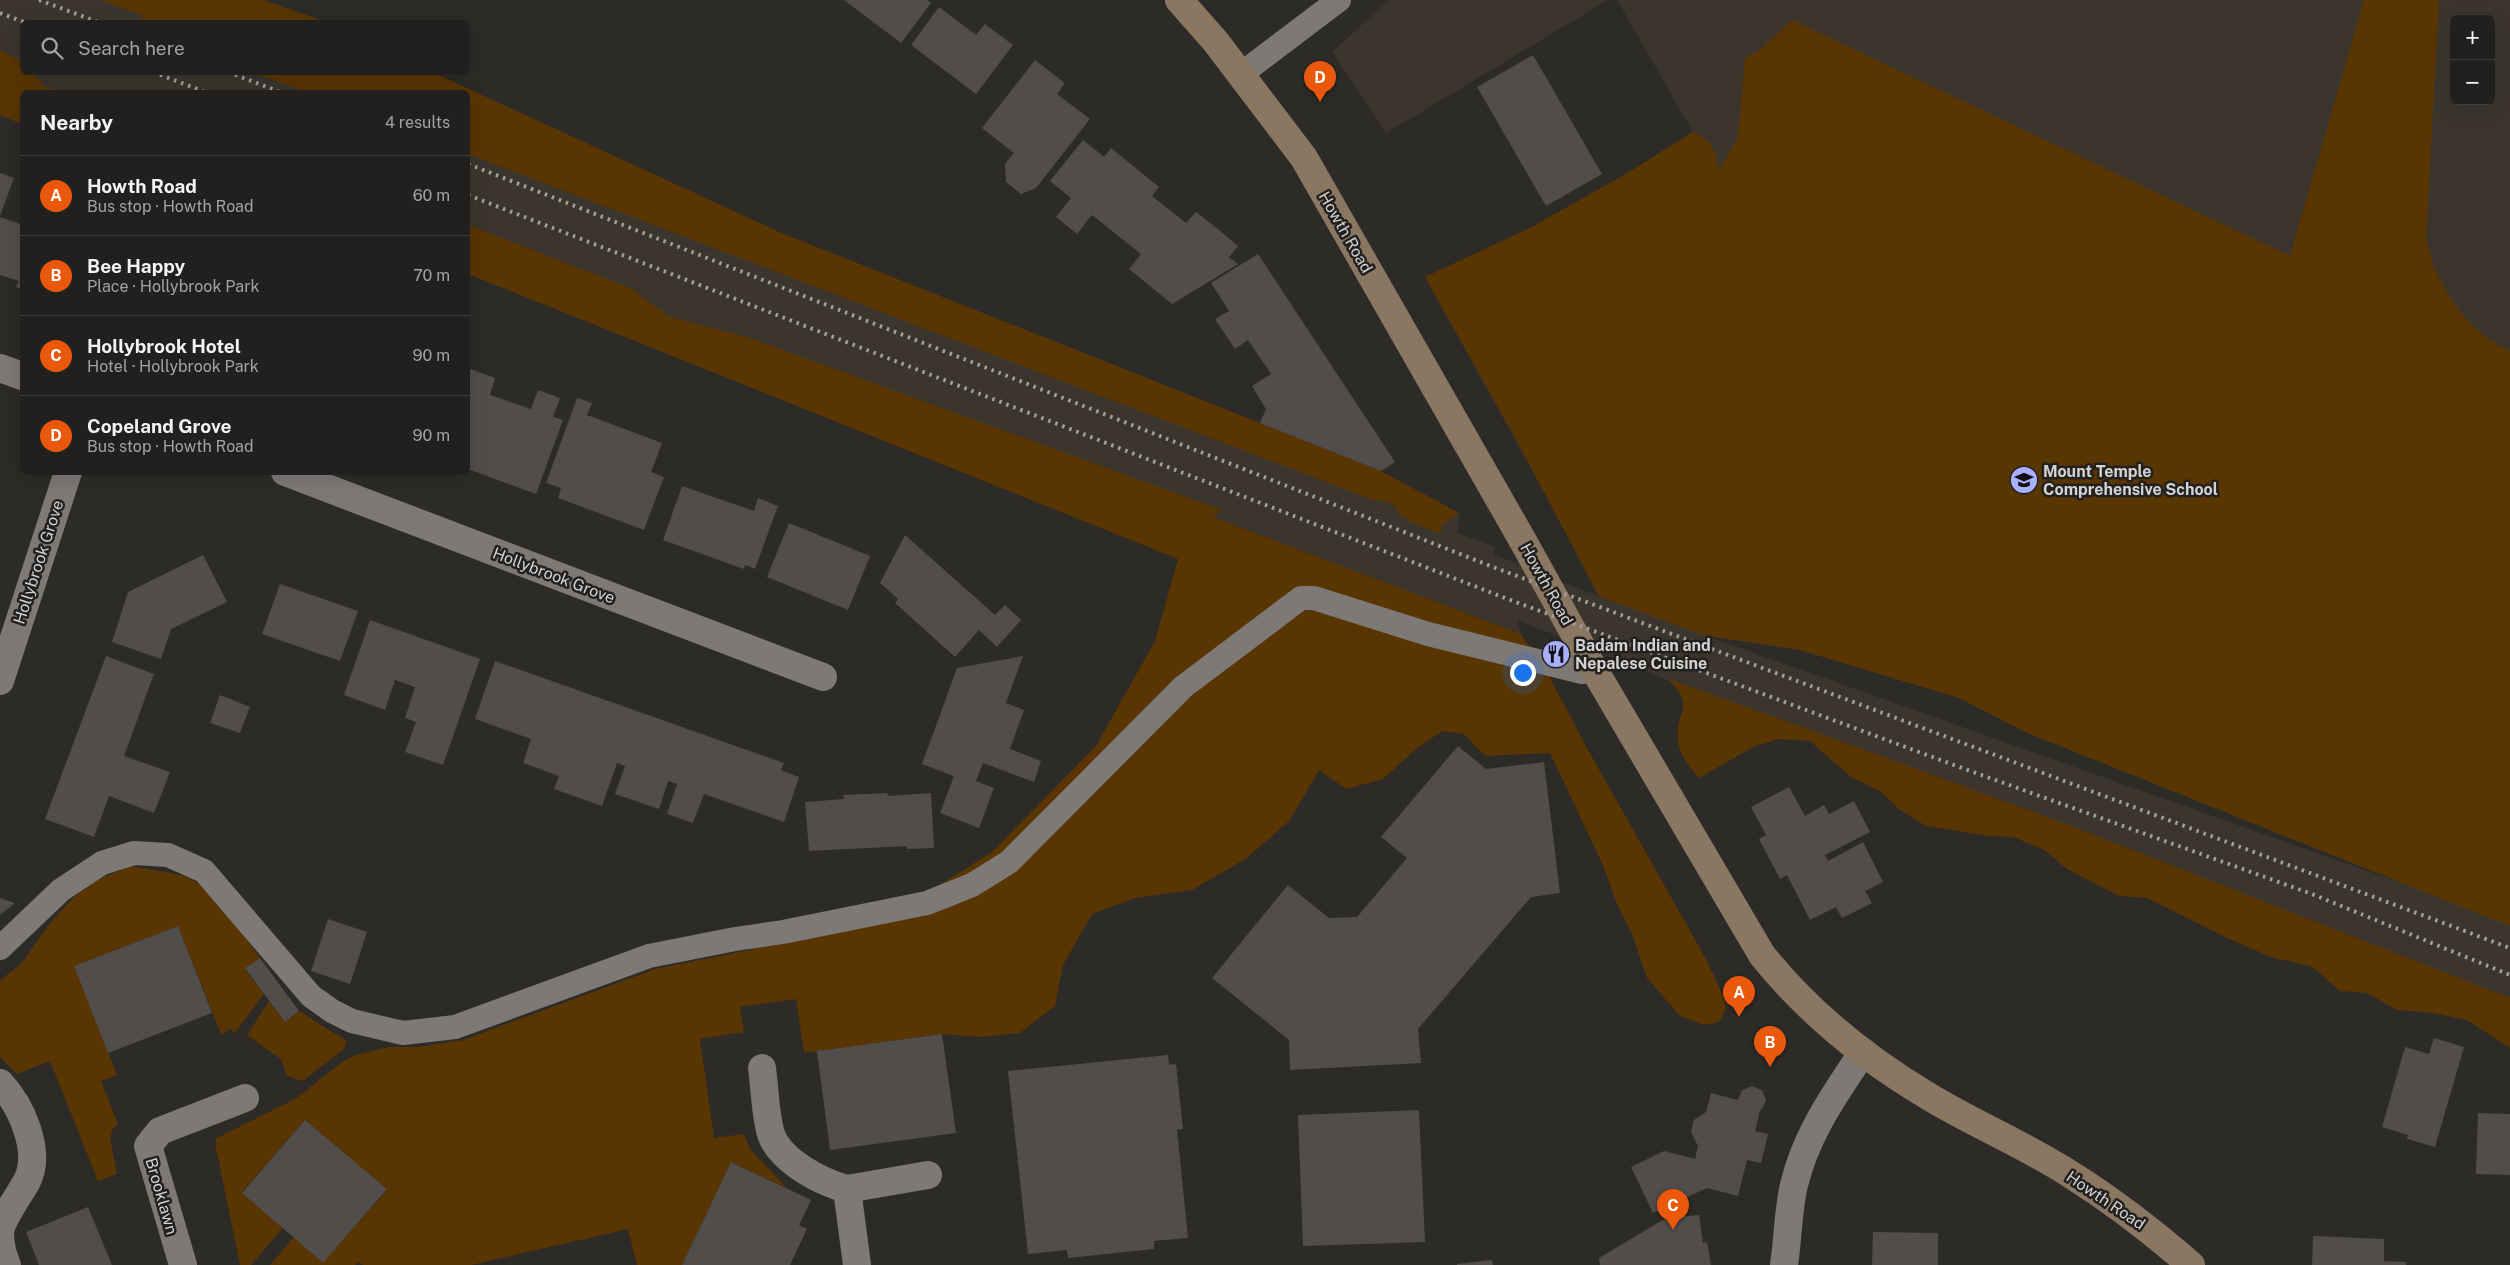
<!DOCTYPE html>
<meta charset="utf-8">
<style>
:root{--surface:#22201e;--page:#2e2d2b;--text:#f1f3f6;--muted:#a2a3a4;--line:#3f3e3c;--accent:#ea580c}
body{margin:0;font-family:"Public Sans",sans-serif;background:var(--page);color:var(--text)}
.controls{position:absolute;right:15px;top:15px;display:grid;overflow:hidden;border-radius:8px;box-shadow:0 5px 20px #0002}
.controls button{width:45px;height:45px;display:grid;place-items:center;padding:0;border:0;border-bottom:1px solid var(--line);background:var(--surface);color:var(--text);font:25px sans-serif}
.you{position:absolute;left:1522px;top:672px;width:18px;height:18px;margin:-12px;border:4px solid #fff;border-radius:50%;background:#1a73e8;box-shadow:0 0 0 8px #1a73e833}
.badge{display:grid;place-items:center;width:32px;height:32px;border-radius:50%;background:var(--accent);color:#fff;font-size:16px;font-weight:700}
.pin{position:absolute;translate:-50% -41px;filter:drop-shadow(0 1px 2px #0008)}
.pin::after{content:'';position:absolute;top:26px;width:18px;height:15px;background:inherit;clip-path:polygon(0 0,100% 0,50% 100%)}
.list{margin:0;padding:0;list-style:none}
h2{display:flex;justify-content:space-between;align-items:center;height:65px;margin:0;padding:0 20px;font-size:21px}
h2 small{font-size:16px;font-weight:400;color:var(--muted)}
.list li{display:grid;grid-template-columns:32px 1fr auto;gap:15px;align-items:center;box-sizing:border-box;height:80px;padding:0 20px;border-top:1px solid var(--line)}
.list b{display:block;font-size:19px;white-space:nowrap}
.list p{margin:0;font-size:16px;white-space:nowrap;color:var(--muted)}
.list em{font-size:16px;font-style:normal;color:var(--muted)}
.icon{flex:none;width:28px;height:28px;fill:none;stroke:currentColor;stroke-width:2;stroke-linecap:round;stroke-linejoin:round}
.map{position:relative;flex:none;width:2510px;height:1265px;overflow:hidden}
.search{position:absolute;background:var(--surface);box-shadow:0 5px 20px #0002;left:20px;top:20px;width:450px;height:55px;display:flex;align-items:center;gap:12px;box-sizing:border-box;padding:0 18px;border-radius:8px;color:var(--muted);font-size:19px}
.panel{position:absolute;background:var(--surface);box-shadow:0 5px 20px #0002;left:20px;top:90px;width:450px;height:385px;border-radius:8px}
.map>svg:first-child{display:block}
.built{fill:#3b352e;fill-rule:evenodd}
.green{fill:#593501}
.building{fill:#504d4b}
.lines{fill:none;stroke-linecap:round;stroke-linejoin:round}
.lane{stroke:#7c7977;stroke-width:24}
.street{stroke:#7c7977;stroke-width:28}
.secondary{stroke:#8a7761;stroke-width:28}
.rail{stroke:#a1a09d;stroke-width:4;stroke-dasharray:2.5 5;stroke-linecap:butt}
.labels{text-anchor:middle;stroke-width:5;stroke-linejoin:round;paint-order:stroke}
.street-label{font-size:16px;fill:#d4d3d1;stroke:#23211f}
.poi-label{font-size:16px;font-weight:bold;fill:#d4d3d1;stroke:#23211f;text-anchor:start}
</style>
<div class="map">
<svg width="2510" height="1265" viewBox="0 0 2510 1265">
<rect width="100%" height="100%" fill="#2d2b28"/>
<g class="built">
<path d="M0,0H263L318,19L326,22H22V72L434,73L779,232L1381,471L1459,513L1458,533L1495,547L1493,554L1598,596L1563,526L1425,277L1530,228L1624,175L1693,132L1617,0H2510V998L1786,721L1683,686L1517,620L1521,634L1213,517L1179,558L468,274V92H22V124L0,115ZM2454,19H2491V101H2454ZM1706,636L1800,650L1959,698L2025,732L2404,884Z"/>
<polygon points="1389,0 1608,0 1386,133 1332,52"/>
</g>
<g class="green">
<polygon points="101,0 263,0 326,22 140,22 142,15"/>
<path d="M2364,0H2439L2426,239C2430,251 2432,265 2438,276C2452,306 2479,338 2510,351V926L2025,732L1959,698L1800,650L1703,635L1599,596L1513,434L1425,277L1530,228L1624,175L1693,132C1714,141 1715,151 1719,170L1738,138L1745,58L1761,49L1792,20L2290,256Z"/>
<polygon points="0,50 22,62 22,72 33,73 45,88 78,92 22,92 22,124 0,115"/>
<polygon points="254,73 434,73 779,232 1381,471 1459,513 1442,525 1441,534 1413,523 1399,514 1396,506 1382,500 1376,501 468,154 468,92 307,92"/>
<polygon points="468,225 630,288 670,317 747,337 1222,510 1213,517 1521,634 1549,676 1587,748 1707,961 1724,998 1726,1009 1719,1022 1704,1025 1680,1016 1647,978 1633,936 1618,906 1602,863 1550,753 1485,756 1464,734 1442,731 1416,749 1383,779 1346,789 1319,770 1290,820 1247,858 1192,890 1135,898 1092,914 1063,965 1055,1006 1020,1033 982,1037 942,1034 804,1053 796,999 740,1007 744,1032 700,1039 714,1138 744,1134 750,1149 787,1188 731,1162 682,1265 637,1265 628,1229 471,1265 363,1265 359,1261 355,1265 270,1265 294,1237 323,1262 387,1190 305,1120 242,1192 283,1228 251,1265 240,1265 215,1143 217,1138 295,1099 345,1060 356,1055 388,1047 418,1047 463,1040 655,969 928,914 928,892 992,852 1096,746 1155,641 1178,559 468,274"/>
<path d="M1668,679L1786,721L2074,827L2510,998V1048L2467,1020L2432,1013L2397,1010L2367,993L2340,991L2313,967L2271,957L2225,937L2147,898L2119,896L2067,869L2044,850L2013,837L1989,836L1926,826L1900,810L1881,792L1851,777L1810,741L1779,739L1753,747L1699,778C1690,767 1679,755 1678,740C1675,710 1697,708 1668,679Z"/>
<polygon points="132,866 185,876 211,891 260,958 245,969 264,994 234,1034 232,1029 221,1034 178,926 74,966 117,1075 101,1081 118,1124 113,1128 110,1138 117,1174 98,1181 50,1061 17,1074 0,1057 0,980 21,964 51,922 75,896 101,878"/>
<polygon points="269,1001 285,1022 299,1011 347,1041 344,1049 303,1081 287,1076 281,1059 247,1035"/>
</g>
<g class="building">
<polygon points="844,0 927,0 931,3 901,43"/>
<polygon points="939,7 976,35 985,24 1013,45 976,94 911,45"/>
<polygon points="1533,55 1602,174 1546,206 1477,87"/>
<polygon points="1035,60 1065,83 1057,94 1090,119 1036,188 1021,194 1006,182 1005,164 1014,153 982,128"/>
<polygon points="1083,140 1104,157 1111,148 1132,165 1159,187 1152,196 1186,223 1196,212 1214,226 1238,246 1229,257 1238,264 1172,304 1129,269 1141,254 1092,215 1077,234 1056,217 1071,198 1050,181"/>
<polygon points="0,173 14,178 0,216"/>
<polygon points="0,217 22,225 22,290 16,287 19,281 0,275"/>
<polygon points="1258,254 1395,462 1381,471 1260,423 1266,409 1252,386 1271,374 1248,340 1235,349 1215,319 1229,311 1211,283"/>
<polygon points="468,368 495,378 490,395 531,409 538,390 560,398 553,417 563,420 536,494 468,469"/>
<polygon points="577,398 592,403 587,415 662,443 651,472 664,477 644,530 558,498 561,488 546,483"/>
<polygon points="682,486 754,511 758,498 778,506 755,569 745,565 744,569 663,540"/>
<polygon points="789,523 870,556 848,610 767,577"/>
<polygon points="905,535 995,615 1005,605 1021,620 997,647 979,630 955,657 895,603 898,599 880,583"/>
<polygon points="203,555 227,602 171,629 161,659 112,642 128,592"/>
<polygon points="280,584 358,611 340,661 262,634"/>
<polygon points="370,620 480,659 443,765 405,752 416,722 405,718 415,687 395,680 385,710 344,695"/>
<polygon points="106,656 154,674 124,756 170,772 154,813 109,796 94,837 45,819"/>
<polygon points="1023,656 1006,703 1024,710 1010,749 1041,761 1034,782 983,763 976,781 994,788 979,828 940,813 954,776 922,764 957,668"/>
<polygon points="495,661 784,763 781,770 799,777 784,822 704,794 693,823 667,814 677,784 668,781 659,809 615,794 625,766 617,763 602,806 554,789 559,776 523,763 531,739 475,719"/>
<polygon points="220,695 250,707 240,733 210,723"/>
<polygon points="1458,746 1486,769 1544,762 1560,893 1531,897 1418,1029 1421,1063 1290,1070 1289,1040 1212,978 1288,885 1329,918 1357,917 1407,858 1381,837"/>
<polygon points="1789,787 1805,816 1824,805 1829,814 1854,801 1870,832 1825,855 1828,861 1863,842 1883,882 1865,891 1872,903 1842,918 1836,907 1810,920 1787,875 1780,879 1759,839 1766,835 1751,807"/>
<polygon points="887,793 888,796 931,793 934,848 907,849 907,846 809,851 805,802 844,799 843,795"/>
<polygon points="0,898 15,903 0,915"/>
<polygon points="328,919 367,932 350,984 311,971"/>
<polygon points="178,926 212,1013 108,1053 74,966"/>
<polygon points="260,958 299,1011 285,1022 245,968"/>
<polygon points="942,1034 956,1133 830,1150 817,1051"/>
<polygon points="2434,1038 2464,1047 2435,1147 2407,1139 2408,1135 2382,1127 2405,1047 2429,1054"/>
<polygon points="1168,1055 1169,1065 1176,1064 1183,1129 1177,1130 1188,1238 1154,1241 1154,1249 1068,1258 1067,1250 1028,1254 1008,1071"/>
<polygon points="1752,1086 1762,1090 1766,1100 1762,1109 1760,1110 1755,1131 1768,1134 1761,1163 1747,1160 1738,1196 1707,1188 1653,1213 1631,1167 1664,1151 1695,1159 1698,1146 1691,1132 1694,1120 1706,1112 1711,1093 1738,1100 1742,1090"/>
<polygon points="1419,1110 1425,1242 1303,1246 1298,1115"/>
<polygon points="2478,1113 2510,1114 2510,1175 2476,1174"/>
<polygon points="305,1120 387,1189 323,1263 242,1193"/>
<polygon points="731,1162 811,1200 799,1225 807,1229 790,1265 682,1265"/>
<polygon points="88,1207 112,1265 39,1265 26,1232"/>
<polygon points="1699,1215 1703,1243 1707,1242 1711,1265 1600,1265 1599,1258 1666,1218"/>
<polygon points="1873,1232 1938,1233 1938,1265 1872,1265"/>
<polygon points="2313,1236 2384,1239 2384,1261 2406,1262 2406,1265 2312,1265"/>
<polygon points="1492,1260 1493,1265 1457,1265 1457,1264"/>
</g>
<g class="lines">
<g class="lane">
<polyline points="1241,74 1339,0"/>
<polyline points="0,948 61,890 102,863 134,853 168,855 204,871 311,996 332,1011 352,1021 403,1033 455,1027 649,956 735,939 783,932 927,903 972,885 1009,862 1183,687 1301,598 1314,598 1428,634 1582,672 1595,671"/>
</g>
<g class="street">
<polyline points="0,368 22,376"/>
<polyline points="285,472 823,677"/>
<polyline points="0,681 68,472"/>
<path d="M762,1068C765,1089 765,1114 771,1134C780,1161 821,1182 847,1189L857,1265"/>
<path d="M0,1083C21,1105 42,1151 27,1181C20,1194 2,1218 0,1232C0,1244 2,1254 7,1265"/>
<polyline points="847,1189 928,1175"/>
<polyline points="183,1265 148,1146 160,1131 245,1098"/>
<path d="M1784,1265C1788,1239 1788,1210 1794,1185C1806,1134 1835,1094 1863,1052"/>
</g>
<path class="secondary" d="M1179,0L1216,42L1304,158L1523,541L1595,671L1762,955C1807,1011 1866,1059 1928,1096C1974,1124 2025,1145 2070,1174C2113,1201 2153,1232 2191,1265"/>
<g class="rail">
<polyline points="39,0 98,22"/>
<polyline points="0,13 24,22"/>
<polyline points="153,72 205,92"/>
<polyline points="228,72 280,92"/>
<polyline points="468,164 1493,567 2510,948"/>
<polyline points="468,195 1505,598 1962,768 2312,894 2510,975"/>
</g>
</g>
<defs>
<symbol id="school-disc" viewBox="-11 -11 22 22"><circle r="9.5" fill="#a8b0fc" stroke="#23211f"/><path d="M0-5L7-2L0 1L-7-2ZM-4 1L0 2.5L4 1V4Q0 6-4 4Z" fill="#111"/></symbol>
<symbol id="restaurant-disc" viewBox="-11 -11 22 22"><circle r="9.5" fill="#a8b0fc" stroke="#23211f"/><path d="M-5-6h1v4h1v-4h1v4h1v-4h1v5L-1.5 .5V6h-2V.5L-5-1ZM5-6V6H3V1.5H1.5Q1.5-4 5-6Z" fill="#111"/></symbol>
</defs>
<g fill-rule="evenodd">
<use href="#school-disc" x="2008" y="464" width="32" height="32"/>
<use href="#restaurant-disc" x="1540" y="638" width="32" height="32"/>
</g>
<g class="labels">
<g class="street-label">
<text transform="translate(1346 232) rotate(60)" y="6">Howth Road</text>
<text transform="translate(38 562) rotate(-72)" y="6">Hollybrook Grove</text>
<text transform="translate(554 575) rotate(21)" y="6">Hollybrook Grove</text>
<text transform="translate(1547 584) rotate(61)" y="6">Howth Road</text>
<text transform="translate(162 1196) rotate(74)" y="6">Brooklawn</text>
<text transform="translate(2106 1200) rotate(34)" y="6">Howth Road</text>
</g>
<g class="poi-label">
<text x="2043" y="477">Mount Temple<tspan x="2043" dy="18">Comprehensive School</tspan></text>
<text x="1575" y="651">Badam Indian and<tspan x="1575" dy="18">Nepalese Cuisine</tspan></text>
</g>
</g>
</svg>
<div class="controls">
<button>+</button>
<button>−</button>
</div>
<div class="you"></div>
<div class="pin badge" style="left:1739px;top:1017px">A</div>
<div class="pin badge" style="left:1770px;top:1067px">B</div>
<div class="pin badge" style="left:1673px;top:1230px">C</div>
<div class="pin badge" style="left:1320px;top:102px">D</div>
<div class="search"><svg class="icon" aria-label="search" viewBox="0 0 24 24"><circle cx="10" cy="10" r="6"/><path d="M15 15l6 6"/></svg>Search here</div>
<section class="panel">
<h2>Nearby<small>4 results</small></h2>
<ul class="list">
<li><span class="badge">A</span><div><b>Howth Road</b><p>Bus stop · Howth Road</p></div><em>60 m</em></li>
<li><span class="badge">B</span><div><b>Bee Happy</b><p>Place · Hollybrook Park</p></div><em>70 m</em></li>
<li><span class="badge">C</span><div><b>Hollybrook Hotel</b><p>Hotel · Hollybrook Park</p></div><em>90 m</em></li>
<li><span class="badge">D</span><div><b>Copeland Grove</b><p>Bus stop · Howth Road</p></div><em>90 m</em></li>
</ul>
</section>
</div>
